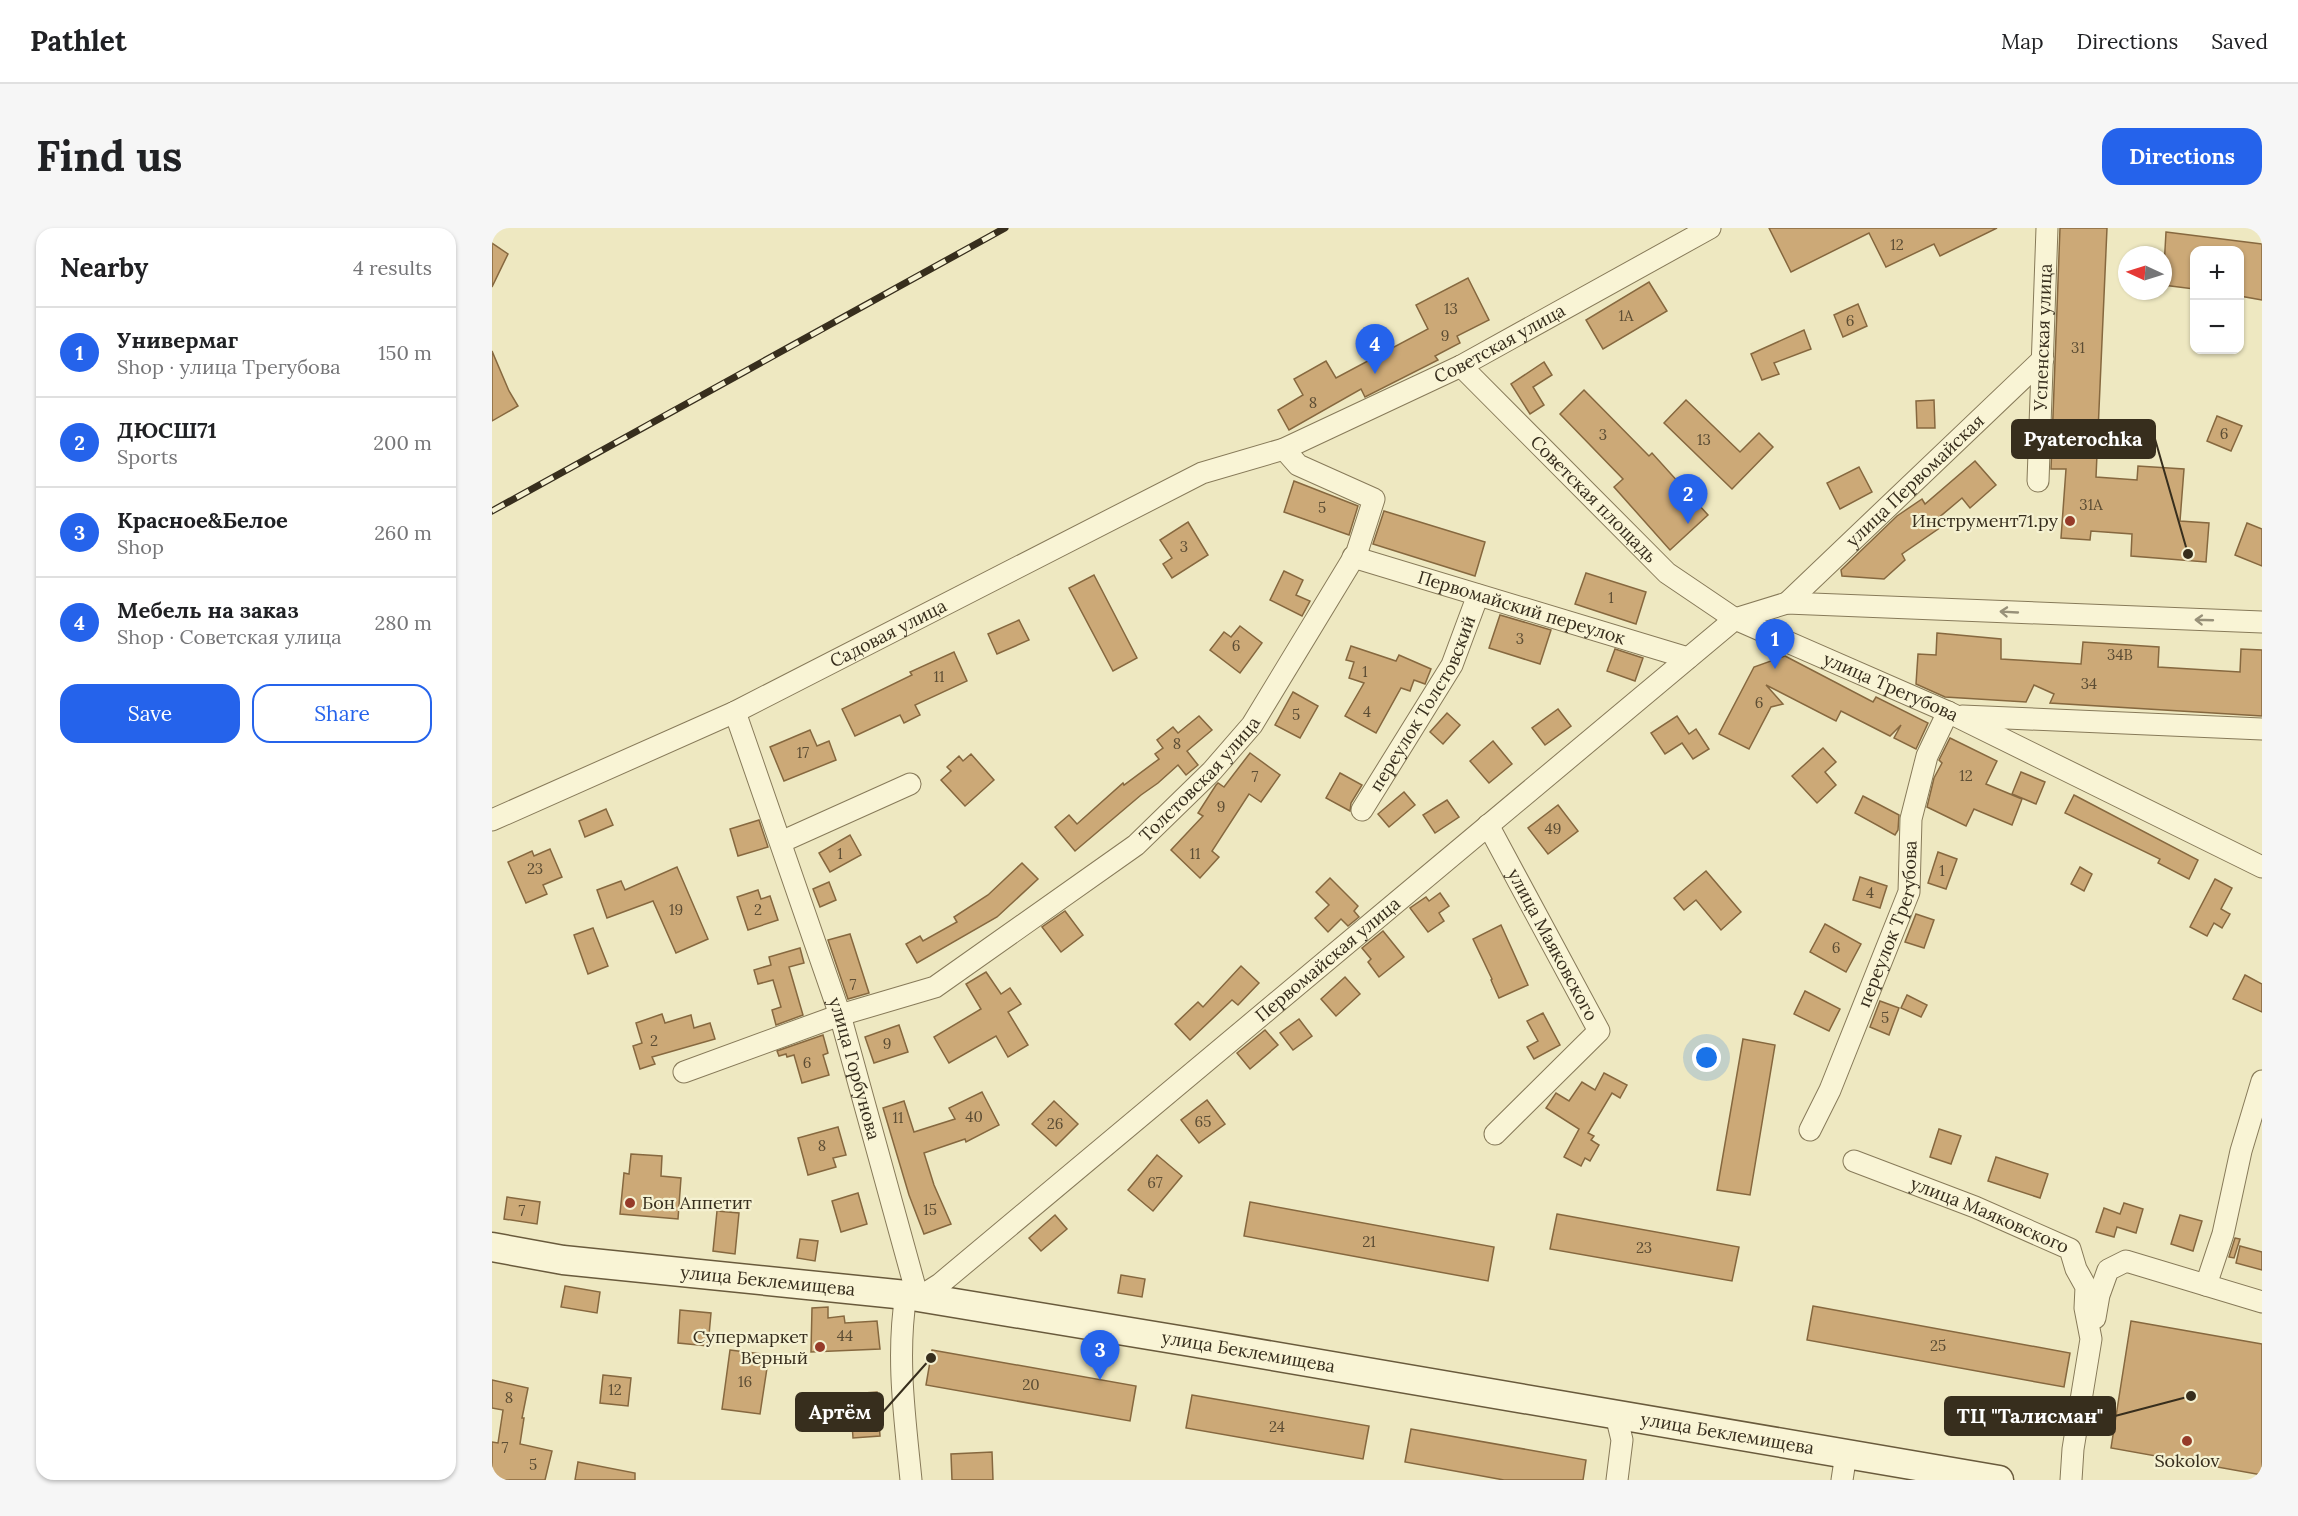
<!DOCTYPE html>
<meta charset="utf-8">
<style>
:root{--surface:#fff;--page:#f6f6f6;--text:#202124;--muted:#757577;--line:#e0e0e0;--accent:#2563eb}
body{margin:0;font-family:Lora,serif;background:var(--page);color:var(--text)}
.controls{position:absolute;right:18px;top:18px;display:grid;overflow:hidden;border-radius:12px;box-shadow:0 2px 4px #0004}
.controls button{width:54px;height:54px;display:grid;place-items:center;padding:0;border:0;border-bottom:2px solid var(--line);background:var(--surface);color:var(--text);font:30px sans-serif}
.compass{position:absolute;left:1626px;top:18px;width:54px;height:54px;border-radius:50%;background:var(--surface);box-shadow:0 2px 4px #0004;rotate:274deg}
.you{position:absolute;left:1215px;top:830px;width:21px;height:21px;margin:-15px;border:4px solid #fff;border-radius:50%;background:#1a73e8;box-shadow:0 0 0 9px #1a73e833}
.badge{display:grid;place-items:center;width:39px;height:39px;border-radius:50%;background:var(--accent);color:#fff;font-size:20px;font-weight:700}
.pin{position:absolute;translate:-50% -50px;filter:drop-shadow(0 2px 3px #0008)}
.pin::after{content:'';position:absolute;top:32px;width:21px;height:18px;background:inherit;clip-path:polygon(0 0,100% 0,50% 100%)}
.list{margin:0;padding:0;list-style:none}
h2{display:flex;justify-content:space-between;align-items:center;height:78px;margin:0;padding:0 24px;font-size:26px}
h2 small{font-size:20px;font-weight:400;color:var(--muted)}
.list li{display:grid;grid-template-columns:39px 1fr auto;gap:18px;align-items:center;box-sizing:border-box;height:90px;padding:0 24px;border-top:2px solid var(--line)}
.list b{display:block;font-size:22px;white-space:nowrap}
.list p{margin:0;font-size:20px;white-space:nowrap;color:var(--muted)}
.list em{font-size:20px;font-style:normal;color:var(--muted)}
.actions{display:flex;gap:12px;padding:18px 24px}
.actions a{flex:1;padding:14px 0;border:2px solid var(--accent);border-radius:18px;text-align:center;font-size:21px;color:var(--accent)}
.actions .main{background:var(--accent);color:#fff}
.map{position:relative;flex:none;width:1770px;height:1252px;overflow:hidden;border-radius:18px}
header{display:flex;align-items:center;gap:36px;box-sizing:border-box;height:84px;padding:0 30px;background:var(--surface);border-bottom:2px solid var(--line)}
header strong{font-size:28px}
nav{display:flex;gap:33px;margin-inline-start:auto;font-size:21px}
.intro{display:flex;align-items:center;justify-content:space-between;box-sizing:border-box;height:144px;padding:0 36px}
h1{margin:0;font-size:42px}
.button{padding:15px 27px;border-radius:18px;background:var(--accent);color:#fff;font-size:21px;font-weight:700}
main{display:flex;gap:36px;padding:0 36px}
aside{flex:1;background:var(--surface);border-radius:18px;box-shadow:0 2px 4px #0004}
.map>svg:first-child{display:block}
.building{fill:#cca977;stroke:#86683f;stroke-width:1.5}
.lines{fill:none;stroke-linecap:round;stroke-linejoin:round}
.street-casing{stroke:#877a59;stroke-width:23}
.secondary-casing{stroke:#695a3c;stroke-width:31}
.street{stroke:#f9f4d5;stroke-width:21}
.secondary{stroke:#f9f4d5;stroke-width:28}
.rail-casing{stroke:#372e1d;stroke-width:7}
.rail{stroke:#f5f1d1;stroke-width:4.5;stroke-dasharray:14;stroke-linecap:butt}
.oneway{stroke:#989179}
.poi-dot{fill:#963b29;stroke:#f5f1d1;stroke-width:2}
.labels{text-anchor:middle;stroke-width:4.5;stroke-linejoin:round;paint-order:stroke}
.number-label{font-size:15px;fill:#5c4d34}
.street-label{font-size:18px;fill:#372e1d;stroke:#f5f1d1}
.poi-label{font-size:18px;fill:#372e1d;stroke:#f5f1d1;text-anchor:end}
.leader{fill:none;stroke:#372e1d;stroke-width:2}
.callout-dot{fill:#372e1d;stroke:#f5f1d1;stroke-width:2}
.callout{fill:#372e1d;stroke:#372e1d;stroke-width:2}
.callout-label{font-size:20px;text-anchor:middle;font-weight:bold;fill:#fff}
</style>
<header>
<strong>Pathlet</strong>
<nav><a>Map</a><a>Directions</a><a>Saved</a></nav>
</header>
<div class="intro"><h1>Find us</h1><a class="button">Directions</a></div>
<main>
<aside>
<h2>Nearby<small>4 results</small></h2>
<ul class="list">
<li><span class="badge">1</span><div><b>Универмаг</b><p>Shop · улица Трегубова</p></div><em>150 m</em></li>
<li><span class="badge">2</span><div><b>ДЮСШ71</b><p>Sports</p></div><em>200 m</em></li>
<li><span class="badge">3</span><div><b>Красное&amp;Белое</b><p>Shop</p></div><em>260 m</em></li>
<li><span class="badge">4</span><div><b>Мебель на заказ</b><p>Shop · Советская улица</p></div><em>280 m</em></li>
</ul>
<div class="actions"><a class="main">Save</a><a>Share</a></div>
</aside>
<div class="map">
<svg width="1770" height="1252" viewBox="0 0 1770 1252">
<rect width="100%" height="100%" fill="#eee8c1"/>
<g class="building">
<polygon points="1277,0 1505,0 1448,28 1442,16 1394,39 1377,5 1299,44"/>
<polygon points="1568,0 1615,0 1604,249 1645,252 1646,238 1692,241 1688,293 1717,295 1714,334 1639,328 1640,306 1599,303 1598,312 1569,310 1574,241 1559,241"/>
<polygon points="1674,4 1770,16 1770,72 1748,68 1748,22 1702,22 1702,61 1671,57"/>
<polygon points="0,15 16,26 0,59"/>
<polygon points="976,50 997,92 965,108 968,115 943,128 946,132 873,169 869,161 797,202 786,182 811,167 802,151 834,133 844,150 936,101 924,77"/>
<polygon points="1157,54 1175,83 1111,121 1094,92"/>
<polygon points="1366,76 1375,98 1351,109 1342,87"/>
<polygon points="1312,102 1319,121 1282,135 1287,146 1270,152 1259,126"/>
<polygon points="0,123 17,163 26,178 0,193"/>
<polygon points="1052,134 1060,147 1041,159 1052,177 1038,186 1019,156"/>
<polygon points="1092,162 1157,228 1160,225 1216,287 1178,322 1122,259 1131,251 1068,186"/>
<polygon points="1194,172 1248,224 1267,205 1281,219 1240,261 1172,195"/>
<polygon points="1442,172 1443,200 1425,200 1424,173"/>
<polygon points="1725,188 1750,198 1739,223 1715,213"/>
<polygon points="1483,233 1504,257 1478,280 1470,270 1444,292 1449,299 1410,326 1413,332 1392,351 1350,348 1349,342 1405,288 1430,271 1433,276"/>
<polygon points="1367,239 1380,264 1348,281 1335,255"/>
<polygon points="802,253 866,278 857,307 792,284"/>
<polygon points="892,283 993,314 983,348 881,316"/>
<polygon points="696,294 716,327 680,350 671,336 680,330 668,312"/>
<polygon points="1755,295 1770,301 1770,338 1743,327"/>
<polygon points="792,343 811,352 804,367 818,373 810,388 778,372"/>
<polygon points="1094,345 1154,364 1144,396 1083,376"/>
<polygon points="602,347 645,430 621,443 577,360"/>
<polygon points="1008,387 1059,402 1048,436 997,420"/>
<polygon points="527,392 537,412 505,426 496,406"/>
<polygon points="748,398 770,415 748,445 718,422 732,404 739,409"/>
<polygon points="1445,405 1509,411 1509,431 1589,436 1591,414 1667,419 1666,439 1748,444 1749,421 1770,422 1770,488 1558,475 1562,466 1542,457 1534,474 1453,469 1424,456 1426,426 1444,427"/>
<polygon points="859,418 904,433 907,427 939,441 933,456 922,452 918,463 909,460 884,505 853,488 872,455 857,450 862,434 854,432"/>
<polygon points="1123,421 1151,430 1143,453 1115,443"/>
<polygon points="462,424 475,453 423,477 428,487 412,495 408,487 363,508 350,481 420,447 418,444"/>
<polygon points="1293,428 1381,474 1384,469 1436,495 1424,521 1402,510 1409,497 1398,508 1349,483 1344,493 1274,457 1291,476 1279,479 1257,521 1227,506 1262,439"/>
<polygon points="801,464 826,478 808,510 783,497"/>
<polygon points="1066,481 1079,498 1053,517 1040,500"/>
<polygon points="955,485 968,497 951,516 938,504"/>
<polygon points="707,488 720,502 695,523 706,537 694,547 686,537 666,555 649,567 583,623 563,599 577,587 585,596 631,555 632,557 667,531 663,526 671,520 665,512 681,499 686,505"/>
<polygon points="1185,488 1197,506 1204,501 1217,521 1201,531 1190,515 1173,526 1159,505"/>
<polygon points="318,502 325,518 337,513 344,532 292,553 278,519"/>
<polygon points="1458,510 1505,533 1494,556 1530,571 1520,597 1482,581 1474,598 1435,579 1442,550 1450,535 1447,532"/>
<polygon points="1001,513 1020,536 997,555 978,533"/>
<polygon points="1331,520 1344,534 1333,544 1344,557 1325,575 1300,548"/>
<polygon points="758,525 788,547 769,574 757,566 720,623 727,629 708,650 679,622 711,588 706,585 724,557 726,555 732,559"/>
<polygon points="479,526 502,552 473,578 449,552 459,543 455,539 467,528 471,533"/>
<polygon points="1529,544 1553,554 1544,576 1520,566"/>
<polygon points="848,545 870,557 859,575 858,583 834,570"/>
<polygon points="912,564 923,577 897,599 886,586"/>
<polygon points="1582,567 1706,632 1697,651 1666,635 1668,631 1573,585"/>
<polygon points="1371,568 1407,587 1406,602 1403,607 1363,585"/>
<polygon points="955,572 967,589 943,605 931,587"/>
<polygon points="1066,577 1086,603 1056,626 1036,600"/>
<polygon points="114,581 121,597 93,609 87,593"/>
<polygon points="267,592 276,619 246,628 238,601"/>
<polygon points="358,607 369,627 338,644 327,625"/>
<polygon points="58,621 70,649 51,657 55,666 34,675 16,634 40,623 42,628"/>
<polygon points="1446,624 1465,631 1454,661 1436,655"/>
<polygon points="530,635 546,651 505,689 425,735 414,716 428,708 431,713 465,694 462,689 496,667"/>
<polygon points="185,639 216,711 184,725 161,673 115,690 105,662 129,653 133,662"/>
<polygon points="1588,639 1600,646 1592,663 1579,656"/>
<polygon points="1214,643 1249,684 1229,702 1204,672 1192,682 1182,670"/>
<polygon points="1368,649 1395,658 1388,680 1361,672"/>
<polygon points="838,650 866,678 862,683 867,689 856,698 849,691 836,704 823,690 837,677 824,664"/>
<polygon points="1723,651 1740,660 1729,681 1738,686 1730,700 1722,695 1715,708 1698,699"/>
<polygon points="337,654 344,672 328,679 321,661"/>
<polygon points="266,662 269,671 278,668 286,692 256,702 245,669"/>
<polygon points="948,665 957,678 947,685 952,693 936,704 918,680 934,669 937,673"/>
<polygon points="573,683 591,707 569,724 550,699"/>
<polygon points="1424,686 1442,692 1432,720 1413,714"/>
<polygon points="1333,696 1369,716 1354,744 1318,724"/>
<polygon points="1009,697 1036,757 1007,770 999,752 1000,751 981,711"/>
<polygon points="101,700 116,738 96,746 82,707"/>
<polygon points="891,703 912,729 887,749 876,734 879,731 870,720"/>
<polygon points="358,706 377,765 356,771 336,712"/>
<polygon points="308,720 312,735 297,739 311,787 284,797 280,782 289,779 281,752 266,756 262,742 279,737 277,729"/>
<polygon points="749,738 767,755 746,777 740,772 698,812 683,796 706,774 711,779"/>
<polygon points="494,744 509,766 518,760 529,776 516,784 536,817 516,829 504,808 457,835 442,809 489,781 474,756"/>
<polygon points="1753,747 1770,756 1770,784 1741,771"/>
<polygon points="853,749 868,766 844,788 829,771"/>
<polygon points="1313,763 1348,781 1337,803 1302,786"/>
<polygon points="1415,767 1435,777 1429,789 1409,780"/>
<polygon points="1388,773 1407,780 1397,807 1378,799"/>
<polygon points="1051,785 1068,817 1042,831 1035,819 1046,813 1035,793"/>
<polygon points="170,786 173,795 199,787 202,800 218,795 223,811 160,829 163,836 148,841 141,818 150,815 144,795"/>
<polygon points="807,791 820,808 801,822 788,805"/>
<polygon points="407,797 416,824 382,835 373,809"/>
<polygon points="773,802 786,817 758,841 745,825"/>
<polygon points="331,807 336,825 331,827 337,847 310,855 302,827 295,829 294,826 287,828 285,823"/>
<polygon points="1251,811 1283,817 1258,967 1225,962"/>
<polygon points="1112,845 1135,857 1128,870 1120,865 1096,905 1102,908 1099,912 1107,917 1098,933 1093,930 1089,938 1072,929 1087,901 1054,880 1064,865 1077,873 1090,854 1103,862"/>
<polygon points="490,864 507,897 474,914 473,911 432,925 442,957 459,996 432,1006 417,967 391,880 412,873 422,904 463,891 457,880"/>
<polygon points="715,872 733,896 707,915 689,892"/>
<polygon points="562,873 586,896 564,918 540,896"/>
<polygon points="346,899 354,927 341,930 344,939 316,947 306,910"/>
<polygon points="1447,901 1469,908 1459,936 1438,929"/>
<polygon points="139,926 170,928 169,948 189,950 186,991 128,986 132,945 137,946"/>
<polygon points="665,927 690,948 661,983 636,962"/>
<polygon points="1504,929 1556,946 1548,970 1496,953"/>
<polygon points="366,965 375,996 349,1004 340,973"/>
<polygon points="15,969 48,974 45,996 12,991"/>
<polygon points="758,974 1002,1019 996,1053 752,1008"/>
<polygon points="1632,975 1651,981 1644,1005 1625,999 1622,1009 1604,1004 1612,980 1628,986"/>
<polygon points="225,983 247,985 243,1026 221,1023"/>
<polygon points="1065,986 1247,1019 1240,1053 1058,1021"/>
<polygon points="563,987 575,1001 549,1023 537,1010"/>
<polygon points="1688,987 1710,993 1701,1023 1679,1016"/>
<polygon points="1743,1010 1748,1011 1742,1030 1737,1029"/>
<polygon points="308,1011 326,1013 323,1033 305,1030"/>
<polygon points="1748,1018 1770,1024 1770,1042 1744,1035"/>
<polygon points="629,1047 653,1051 650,1069 626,1065"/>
<polygon points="73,1058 108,1064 105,1085 69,1079"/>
<polygon points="1321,1078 1578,1125 1572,1159 1315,1112"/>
<polygon points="336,1079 336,1090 352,1088 353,1095 385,1093 388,1121 319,1124 320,1080"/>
<polygon points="188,1082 219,1085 216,1118 186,1115"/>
<polygon points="1639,1093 1770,1116 1770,1247 1619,1220"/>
<polygon points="238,1122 277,1127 268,1186 230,1181"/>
<polygon points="440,1122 644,1158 638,1193 434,1157"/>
<polygon points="111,1147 139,1150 136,1178 108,1175"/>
<polygon points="0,1152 36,1160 30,1190 32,1190 28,1216 60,1223 53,1252 0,1252 0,1214 6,1215 11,1182 0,1180"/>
<polygon points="385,1164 388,1208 361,1210 358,1166"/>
<polygon points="700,1167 877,1198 871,1231 694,1200"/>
<polygon points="919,1201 1094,1232 1091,1252 1012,1252 913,1234"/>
<polygon points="500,1224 501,1252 460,1252 459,1226"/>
<polygon points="86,1234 143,1245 143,1252 83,1252"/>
</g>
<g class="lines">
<defs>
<g id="street">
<path id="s1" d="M969,138L1175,345L1243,391L1456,484L1770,639"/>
<path id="s2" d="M1546,253L1555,0"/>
<path id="s3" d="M861,329L1196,430"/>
<path id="s4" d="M1295,375L1551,131"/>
<path id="s5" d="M243,484L348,787L426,1070L448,1056L1243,391L1295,375L1770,394"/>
<polyline points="1470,488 1770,501"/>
<path id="s6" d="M870,582L960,437L986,367"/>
<path id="s7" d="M0,592L243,484L710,245L792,221L969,138L1218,0"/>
<path id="s8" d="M996,597L1107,803L1003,906"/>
<polyline points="289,614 418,556"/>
<path id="s9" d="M192,844L348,787L443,759L644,617L720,543L760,497L865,324L882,271L806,237L792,221"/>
<path id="s10" d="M1318,902L1338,862L1417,664L1419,591L1435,528L1456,484"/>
<path id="s11" d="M1362,933L1483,979L1578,1021L1584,1041L1594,1059L1593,1080L1599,1111L1581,1221L1579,1252"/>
<polyline points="1714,1057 1731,1006 1749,923 1770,853"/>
<path d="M414,1067C404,1129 413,1191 419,1252"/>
<polyline points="1603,1090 1607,1067 1616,1042 1634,1033 1770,1074"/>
<polyline points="1124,1187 1130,1212 1125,1252"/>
<polyline points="1350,1252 1354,1226"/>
</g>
<g id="secondary">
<path id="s12" d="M0,1019L71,1032L414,1067L699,1114L1507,1252"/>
</g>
</defs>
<use href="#street" class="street-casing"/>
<use href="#secondary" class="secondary-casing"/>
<use href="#street" class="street"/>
<use href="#secondary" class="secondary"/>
<defs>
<polyline id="rail" points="0,283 513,0"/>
</defs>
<use href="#rail" class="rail-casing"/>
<use href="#rail" class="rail"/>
</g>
<defs><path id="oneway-shaft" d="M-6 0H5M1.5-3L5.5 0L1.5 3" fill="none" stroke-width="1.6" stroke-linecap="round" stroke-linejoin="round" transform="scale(1.5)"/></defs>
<g class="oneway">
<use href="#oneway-shaft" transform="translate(1517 384) rotate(-177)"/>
<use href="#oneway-shaft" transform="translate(1712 392) rotate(-178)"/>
</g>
<g class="poi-dot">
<circle cx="1578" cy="293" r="6"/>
<circle cx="138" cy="975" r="6"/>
<circle cx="328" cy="1119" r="6"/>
<circle cx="1695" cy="1213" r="6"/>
</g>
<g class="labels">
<g class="number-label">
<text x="1405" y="22">12</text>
<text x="959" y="86">13</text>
<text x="1134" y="93">1А</text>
<text x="1358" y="98">6</text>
<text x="953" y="113">9</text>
<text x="1586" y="125">31</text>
<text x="821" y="180">8</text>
<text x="1732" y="211">6</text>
<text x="1111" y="212">3</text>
<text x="1212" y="217">13</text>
<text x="1599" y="282">31А</text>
<text x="830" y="285">5</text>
<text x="692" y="324">3</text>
<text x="1119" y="375">1</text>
<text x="1028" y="416">3</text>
<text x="744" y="423">6</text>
<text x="1628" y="432">34В</text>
<text x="873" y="449">1</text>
<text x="447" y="454">11</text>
<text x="1597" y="461">34</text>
<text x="1267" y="480">6</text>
<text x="875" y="489">4</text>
<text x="804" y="492">5</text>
<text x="685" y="521">8</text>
<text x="311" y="530">17</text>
<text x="1474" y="553">12</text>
<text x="763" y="554">7</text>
<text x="729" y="584">9</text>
<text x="1061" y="606">49</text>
<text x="348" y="631">1</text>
<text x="703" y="631">11</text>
<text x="43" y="646">23</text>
<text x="1450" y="648">1</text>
<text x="1378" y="670">4</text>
<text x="184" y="687">19</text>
<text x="266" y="687">2</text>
<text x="1344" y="725">6</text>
<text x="361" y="762">7</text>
<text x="1393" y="795">5</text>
<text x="162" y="818">2</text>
<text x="395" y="821">9</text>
<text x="315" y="840">6</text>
<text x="482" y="894">40</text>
<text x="406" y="895">11</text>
<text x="711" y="899">65</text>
<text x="563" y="901">26</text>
<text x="330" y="923">8</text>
<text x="663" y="960">67</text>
<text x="438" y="987">15</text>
<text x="30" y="988">7</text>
<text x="877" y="1019">21</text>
<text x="1152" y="1025">23</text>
<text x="353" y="1113">44</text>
<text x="1446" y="1123">25</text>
<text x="253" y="1159">16</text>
<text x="539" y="1162">20</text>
<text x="123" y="1167">12</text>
<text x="17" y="1175">8</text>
<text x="785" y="1204">24</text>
<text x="13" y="1225">7</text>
<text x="41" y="1242">5</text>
</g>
<g class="street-label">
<text dy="6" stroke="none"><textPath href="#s2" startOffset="144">Успенская улица</textPath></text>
<text dy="6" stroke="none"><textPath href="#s7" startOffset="1116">Советская улица</textPath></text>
<text dy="6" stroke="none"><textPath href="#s4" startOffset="177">улица Первомайская</textPath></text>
<text dy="6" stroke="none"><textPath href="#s1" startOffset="188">Советская площадь</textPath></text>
<text dy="6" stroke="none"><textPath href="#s3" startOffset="176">Первомайский переулок</textPath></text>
<text dy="6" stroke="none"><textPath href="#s7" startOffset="438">Садовая улица</textPath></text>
<text dy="6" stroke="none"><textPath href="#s1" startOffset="544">улица Трегубова</textPath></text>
<text dy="6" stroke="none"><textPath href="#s6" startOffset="123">переулок Толстовский</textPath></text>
<text dy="6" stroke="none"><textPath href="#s9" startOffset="603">Толстовская улица</textPath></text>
<text dy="6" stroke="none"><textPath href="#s10" startOffset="222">переулок Трегубова</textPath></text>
<text dy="6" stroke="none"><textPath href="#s8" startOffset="136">улица Маяковского</textPath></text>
<text dy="6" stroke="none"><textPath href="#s5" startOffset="1146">Первомайская улица</textPath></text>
<text dy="6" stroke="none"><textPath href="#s5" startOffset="376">улица Горбунова</textPath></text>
<text dy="6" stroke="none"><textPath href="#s11" startOffset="146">улица Маяковского</textPath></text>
<text dy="6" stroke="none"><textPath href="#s12" startOffset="278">улица Беклемищева</textPath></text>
<text dy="6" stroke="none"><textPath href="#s12" startOffset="764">улица Беклемищева</textPath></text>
<text dy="6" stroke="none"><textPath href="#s12" startOffset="1250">улица Беклемищева</textPath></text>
</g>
<g class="poi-label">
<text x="1566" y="299">Инструмент71.ру</text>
<text x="150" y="981" text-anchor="start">Бон Аппетит</text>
<text x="316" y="1115">Супермаркет<tspan x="316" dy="21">Верный</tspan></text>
<text x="1695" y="1239" text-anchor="middle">Sokolov</text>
</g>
</g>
<path class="leader" d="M1696 326L1663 211M439 1130L391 1184M1699 1168L1623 1188"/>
<g class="callout-dot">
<circle cx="1696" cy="326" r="6"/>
<circle cx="439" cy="1130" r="6"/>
<circle cx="1699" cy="1168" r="6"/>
</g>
<g class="callout">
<rect x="1520" y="192" width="143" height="38" rx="6"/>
<rect x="304" y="1165" width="87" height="38" rx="6"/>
<rect x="1453" y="1169" width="170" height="38" rx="6"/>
</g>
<g class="callout-label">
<text x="1591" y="218">Pyaterochka</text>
<text x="348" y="1191">Артём</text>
<text x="1538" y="1195">ТЦ "Талисман"</text>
</g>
</svg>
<div class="controls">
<button>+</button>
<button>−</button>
</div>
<svg class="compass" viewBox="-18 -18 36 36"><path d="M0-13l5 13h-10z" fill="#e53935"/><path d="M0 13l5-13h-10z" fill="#757577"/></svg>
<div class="you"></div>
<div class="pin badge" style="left:1283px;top:441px">1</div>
<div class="pin badge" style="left:1196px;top:296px">2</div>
<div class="pin badge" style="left:608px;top:1152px">3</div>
<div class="pin badge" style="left:883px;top:146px">4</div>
</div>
</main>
